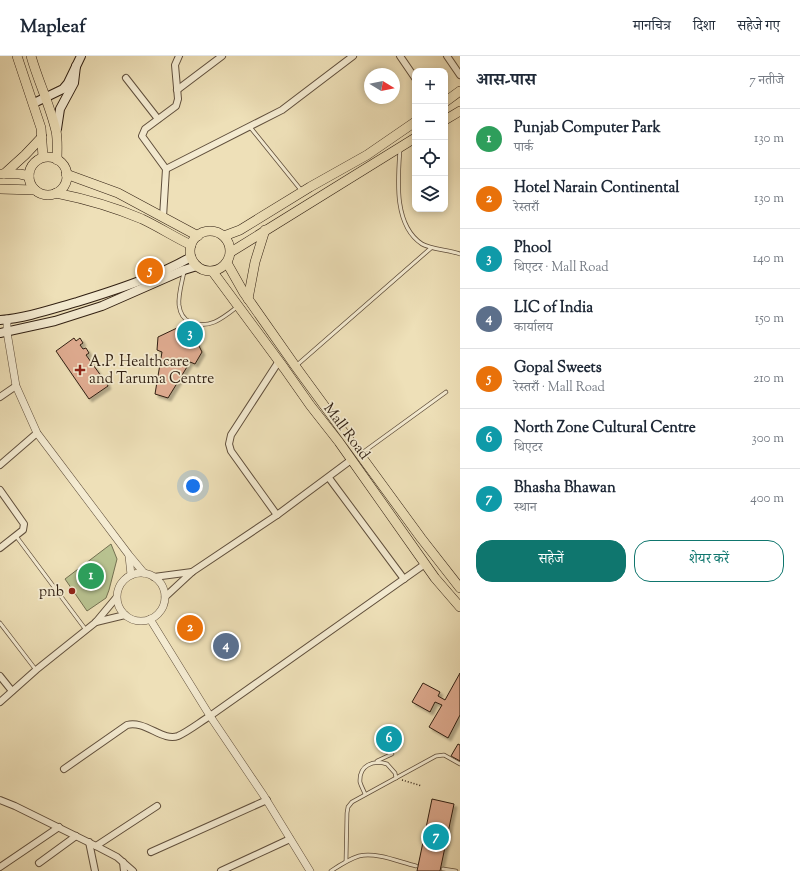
<!DOCTYPE html>
<html lang="hi">
<meta charset="utf-8">
<style>
:root{--surface:#fff;--page:#f6f6f7;--text:#1f2937;--muted:#747a83;--line:#e0e1e3;--accent:#0f766e}
body{margin:0;font-family:"Sorts Mill Goudy","Noto Serif Devanagari",serif;background:var(--page);color:var(--text)}
.controls{position:absolute;right:12px;top:12px;display:grid;overflow:hidden;border-radius:8px;box-shadow:0 2px 6px #0003}
.controls button{width:36px;height:36px;display:grid;place-items:center;padding:0;border:0;border-bottom:1px solid var(--line);background:var(--surface);color:var(--text);font:20px sans-serif}
.compass{position:absolute;left:364px;top:12px;width:36px;height:36px;border-radius:50%;background:var(--surface);box-shadow:0 2px 6px #0003;rotate:100deg}
.you{position:absolute;left:193px;top:430px;width:14px;height:14px;margin:-10px;border:3px solid #fff;border-radius:50%;background:#1a73e8;box-shadow:0 0 0 6px #1a73e833}
.badge{display:grid;place-items:center;width:26px;height:26px;border-radius:50%;background:var(--accent);color:#fff;font-size:13px;font-weight:700}
.pin{position:absolute;translate:-50% -50%;border:2px solid #fff;box-shadow:0 1px 4px #0006}
.list{margin:0;padding:0;list-style:none}
h2{display:flex;justify-content:space-between;align-items:center;height:52px;margin:0;padding:0 16px;font-size:17px}
h2 small{font-size:13px;font-weight:400;color:var(--muted)}
.list li{display:grid;grid-template-columns:26px 1fr auto;gap:12px;align-items:center;box-sizing:border-box;height:60px;padding:0 16px;border-top:1px solid var(--line)}
.list b{display:block;font-size:15px;white-space:nowrap}
.list p{margin:0;font-size:13px;white-space:nowrap;color:var(--muted)}
.list em{font-size:13px;font-style:normal;color:var(--muted)}
.actions{display:flex;gap:8px;padding:12px 16px}
.actions a{flex:1;padding:9px 0;border:1px solid var(--accent);border-radius:16px;text-align:center;font-size:14px;color:var(--accent)}
.actions .main{background:var(--accent);color:#fff}
.icon{flex:none;width:22px;height:22px;fill:none;stroke:currentColor;stroke-width:2;stroke-linecap:round;stroke-linejoin:round}
.map{position:relative;flex:none;width:460px;height:815px;overflow:hidden}
header{display:flex;align-items:center;gap:24px;box-sizing:border-box;height:56px;padding:0 20px;background:var(--surface);border-bottom:1px solid var(--line)}
header strong{font-size:19px}
nav{display:flex;gap:22px;margin-inline-start:auto;font-size:14px}
main{display:flex}
aside{flex:1;background:var(--surface)}
.map>svg:first-child{display:block}
.green{fill:#b8c290;stroke:#747051}
.building{fill:#dfab90;stroke:#301f12;filter:url(#shadow)}
.lines{fill:none;stroke-linecap:round;stroke-linejoin:round}
.service-casing{stroke:#604f3c;stroke-width:4.5}
.minor-casing{stroke:#604f3c;stroke-width:8}
.tertiary-casing{stroke:#604f3c;stroke-width:8}
.secondary-casing{stroke:#301f12;stroke-width:10}
.primary-casing{stroke:#301f12;stroke-width:10}
.path{stroke:#301f12;stroke-width:1.5;stroke-dasharray:1 2;stroke-linecap:butt}
.service{stroke:#f4ebd1;stroke-width:3}
.minor{stroke:#f4ebd1;stroke-width:6}
.tertiary{stroke:#f4ebd1;stroke-width:7}
.secondary{stroke:#f4ebd1;stroke-width:8}
.primary{stroke:#eee0b8;stroke-width:9}
.poi-dot{fill:#8f2418;stroke:#f4ebd1;stroke-width:1.5}
.labels{text-anchor:middle;stroke-width:3.5;stroke-linejoin:round;paint-order:stroke}
.poi-label{font-size:15px;fill:#301f12;stroke:#f4ebd1;text-anchor:start}
.street-label{font-size:15px;fill:#301f12;stroke:#f4ebd1}
</style>
<header>
<strong>Mapleaf</strong>
<nav><a>मानचित्र</a><a>दिशा</a><a>सहेजे गए</a></nav>
</header>
<main>
<div class="map">
<svg width="460" height="815" viewBox="0 0 460 815">
<defs>
<filter id="shadow"><feDropShadow dx="3" dy="3" stdDeviation="1" flood-color="#0004"/></filter>
</defs>
<rect width="100%" height="100%" fill="#eee0b8"/>
<filter id="stains"><feTurbulence type="fractalNoise" baseFrequency=".005" numOctaves="4"/><feColorMatrix values="0 0 0 0 .2 0 0 0 0 .09 0 0 0 0 .02 0 0 0 .5 -.17"/></filter>
<radialGradient id="worn" r=".72"><stop offset=".6" stop-color="#630" stop-opacity="0"/><stop offset="1" stop-color="#630" stop-opacity=".3"/></radialGradient>
<polygon class="green" points="111,488 117,503 109,534 106,542 87,555 65,523"/>
<g class="building">
<polygon points="177,272 193,278 202,296 195,308 190,306 168,342 155,338 162,296 157,294 158,281"/>
<polygon points="74,282 76,285 80,282 83,287 80,289 83,293 86,292 89,297 86,299 104,324 107,323 108,324 106,326 108,330 89,343 56,295"/>
<polygon points="460,617 460,659 448,682 429,671 442,649 435,646 430,656 412,646 423,627 440,636 438,640 445,644"/>
<polygon points="458,688 460,689 460,705 451,700"/>
<polygon points="432,743 454,748 440,815 417,815"/>
</g>
<g class="lines">
<defs>
<g id="service">
<polyline points="250,71 301,134"/>
<path d="M400,93C398,122 393,169 422,188C430,193 449,194 460,198"/>
<path d="M184,216C182,226 178,239 179,249C180,257 183,263 190,266C209,274 223,262 237,251"/>
<polyline points="297,309 431,192"/>
<polyline points="362,397 446,336"/>
<polyline points="16,480 86,574"/>
<polyline points="0,567 36,614"/>
<polyline points="377,705 392,698"/>
<path d="M365,738C364,735 361,730 360,726C359,709 373,704 387,708L395,717L396,722"/>
<polyline points="346,805 347,757 348,751 352,746 436,700 444,699 460,708"/>
<polyline points="443,813 456,815"/>
<path d="M331,815C340,809 349,803 359,800C377,796 399,806 416,810"/>
</g>
<g id="minor">
<polyline points="400,0 415,22"/>
<polyline points="447,0 460,19"/>
<polyline points="126,22 158,63"/>
<polyline points="177,34 222,0"/>
<polyline points="166,113 282,54 353,0"/>
<polyline points="163,161 166,113 142,80 145,73 176,50 178,43 175,9 179,0"/>
<polyline points="0,341 16,330"/>
<polyline points="0,409 37,377"/>
<polyline points="329,422 404,523"/>
<polyline points="0,434 24,468 23,474 0,492"/>
<polyline points="277,459 231,395 229,388 231,379 279,305"/>
<polyline points="154,521 192,516"/>
<polyline points="165,541 192,516 277,459 351,404"/>
<polyline points="96,566 125,559"/>
<polyline points="0,620 12,635"/>
<polyline points="0,646 36,614 96,566 116,542"/>
<path d="M64,713L127,669C145,664 163,686 178,680C189,675 200,666 210,660L425,508"/>
<polyline points="0,744 15,750 96,790 117,801 133,815"/>
<polyline points="89,786 95,815"/>
<polyline points="96,790 157,750"/>
<polyline points="151,796 267,744"/>
<polyline points="123,806 124,815"/>
<polyline points="39,807 76,780"/>
<polyline points="0,811 59,771"/>
<polyline points="221,815 290,783"/>
</g>
<g id="tertiary">
<polyline points="7,263 7,276 16,330 37,377 129,499 144,517"/>
<polyline points="129,500 131,519"/>
<circle cx="141" cy="541" r="24"/>
<polyline points="150,563 210,660 264,740 310,815"/>
</g>
<g id="secondary">
<polyline points="34,47 63,33 68,27 81,0"/>
<polyline points="57,73 60,53 74,27 76,10"/>
<path d="M0,264C26,262 52,253 77,246C116,234 156,221 191,201"/>
<polyline points="0,277 55,265 102,250 184,214 197,210"/>
</g>
<g id="primary">
<polyline points="17,0 41,72 43,101"/>
<path d="M31,0C38,25 50,49 56,75C58,84 57,95 57,104"/>
<polyline points="445,46 460,35"/>
<polyline points="445,64 460,55"/>
<circle cx="48" cy="120" r="19"/>
<polyline points="1,118 20,118 29,120"/>
<polyline points="4,118 25,99 42,81"/>
<polyline points="66,118 118,137 198,180"/>
<polyline points="0,133 35,134"/>
<path d="M56,137C86,143 114,151 142,163C159,171 174,181 191,189"/>
<circle cx="210" cy="195" r="20"/>
<polyline points="224,180 240,174 310,131 367,99 415,66"/>
<polyline points="231,196 415,82"/>
<polyline points="227,207 244,237 296,311 421,482 460,532"/>
<polyline points="213,216 284,312 310,349 339,386 435,522 460,551"/>
<polyline points="248,243 255,206 265,174"/>
</g>
</defs>
<use href="#service" class="service-casing"/>
<use href="#minor" class="minor-casing"/>
<use href="#tertiary" class="tertiary-casing"/>
<use href="#secondary" class="secondary-casing"/>
<use href="#primary" class="primary-casing"/>
<polyline class="path" points="402,724 422,730"/>
<use href="#service" class="service"/>
<use href="#minor" class="minor"/>
<use href="#tertiary" class="tertiary"/>
<use href="#secondary" class="secondary"/>
<use href="#primary" class="primary"/>
</g>
<g class="poi-dot">
<path d="M78 308h4v4h4v4h-4v4h-4v-4h-4v-4h4z"/>
<circle cx="72" cy="535" r="4"/>
</g>
<g class="labels">
<g class="poi-label">
<text x="89" y="310">A.P. Healthcare<tspan x="89" dy="17">and Taruma Centre</tspan></text>
<text x="64" y="540" text-anchor="end">pnb</text>
</g>
<g class="street-label">
<text transform="translate(347 375) rotate(53)" y="5">Mall Road</text>
</g>
</g>
<rect width="100%" height="100%" filter="url(#stains)"/>
<rect width="100%" height="100%" fill="url(#worn)"/>
</svg>
<div class="controls">
<button>+</button>
<button>−</button>
<button><svg class="icon" aria-label="locate" viewBox="0 0 24 24"><circle cx="12" cy="12" r="6"/><path d="M12 2v4M12 18v4M2 12h4M18 12h4"/></svg></button>
<button><svg class="icon" aria-label="layers" viewBox="0 0 24 24"><path d="M12 4l9 5-9 5-9-5zM3 14l9 5 9-5"/></svg></button>
</div>
<svg class="compass" viewBox="-18 -18 36 36"><path d="M0-13l5 13h-10z" fill="#e53935"/><path d="M0 13l5-13h-10z" fill="#747a83"/></svg>
<div class="you"></div>
<div class="pin badge" style="left:91px;top:520px;background:#2e9e5b">1</div>
<div class="pin badge" style="left:190px;top:572px;background:#e8710a">2</div>
<div class="pin badge" style="left:190px;top:278px;background:#0f9aa8">3</div>
<div class="pin badge" style="left:226px;top:590px;background:#5c6f8a">4</div>
<div class="pin badge" style="left:150px;top:215px;background:#e8710a">5</div>
<div class="pin badge" style="left:389px;top:683px;background:#0f9aa8">6</div>
<div class="pin badge" style="left:436px;top:781px;background:#0f9aa8">7</div>
</div>
<aside>
<h2>आस-पास<small>7 नतीजे</small></h2>
<ul class="list">
<li><span class="badge" style="background:#2e9e5b">1</span><div><b>Punjab Computer Park</b><p>पार्क</p></div><em>130 m</em></li>
<li><span class="badge" style="background:#e8710a">2</span><div><b>Hotel Narain Continental</b><p>रेस्तराँ</p></div><em>130 m</em></li>
<li><span class="badge" style="background:#0f9aa8">3</span><div><b>Phool</b><p>थिएटर · Mall Road</p></div><em>140 m</em></li>
<li><span class="badge" style="background:#5c6f8a">4</span><div><b>LIC of India</b><p>कार्यालय</p></div><em>150 m</em></li>
<li><span class="badge" style="background:#e8710a">5</span><div><b>Gopal Sweets</b><p>रेस्तराँ · Mall Road</p></div><em>210 m</em></li>
<li><span class="badge" style="background:#0f9aa8">6</span><div><b>North Zone Cultural Centre</b><p>थिएटर</p></div><em>300 m</em></li>
<li><span class="badge" style="background:#0f9aa8">7</span><div><b>Bhasha Bhawan</b><p>स्थान</p></div><em>400 m</em></li>
</ul>
<div class="actions"><a class="main">सहेजें</a><a>शेयर करें</a></div>
</aside>
</main>
